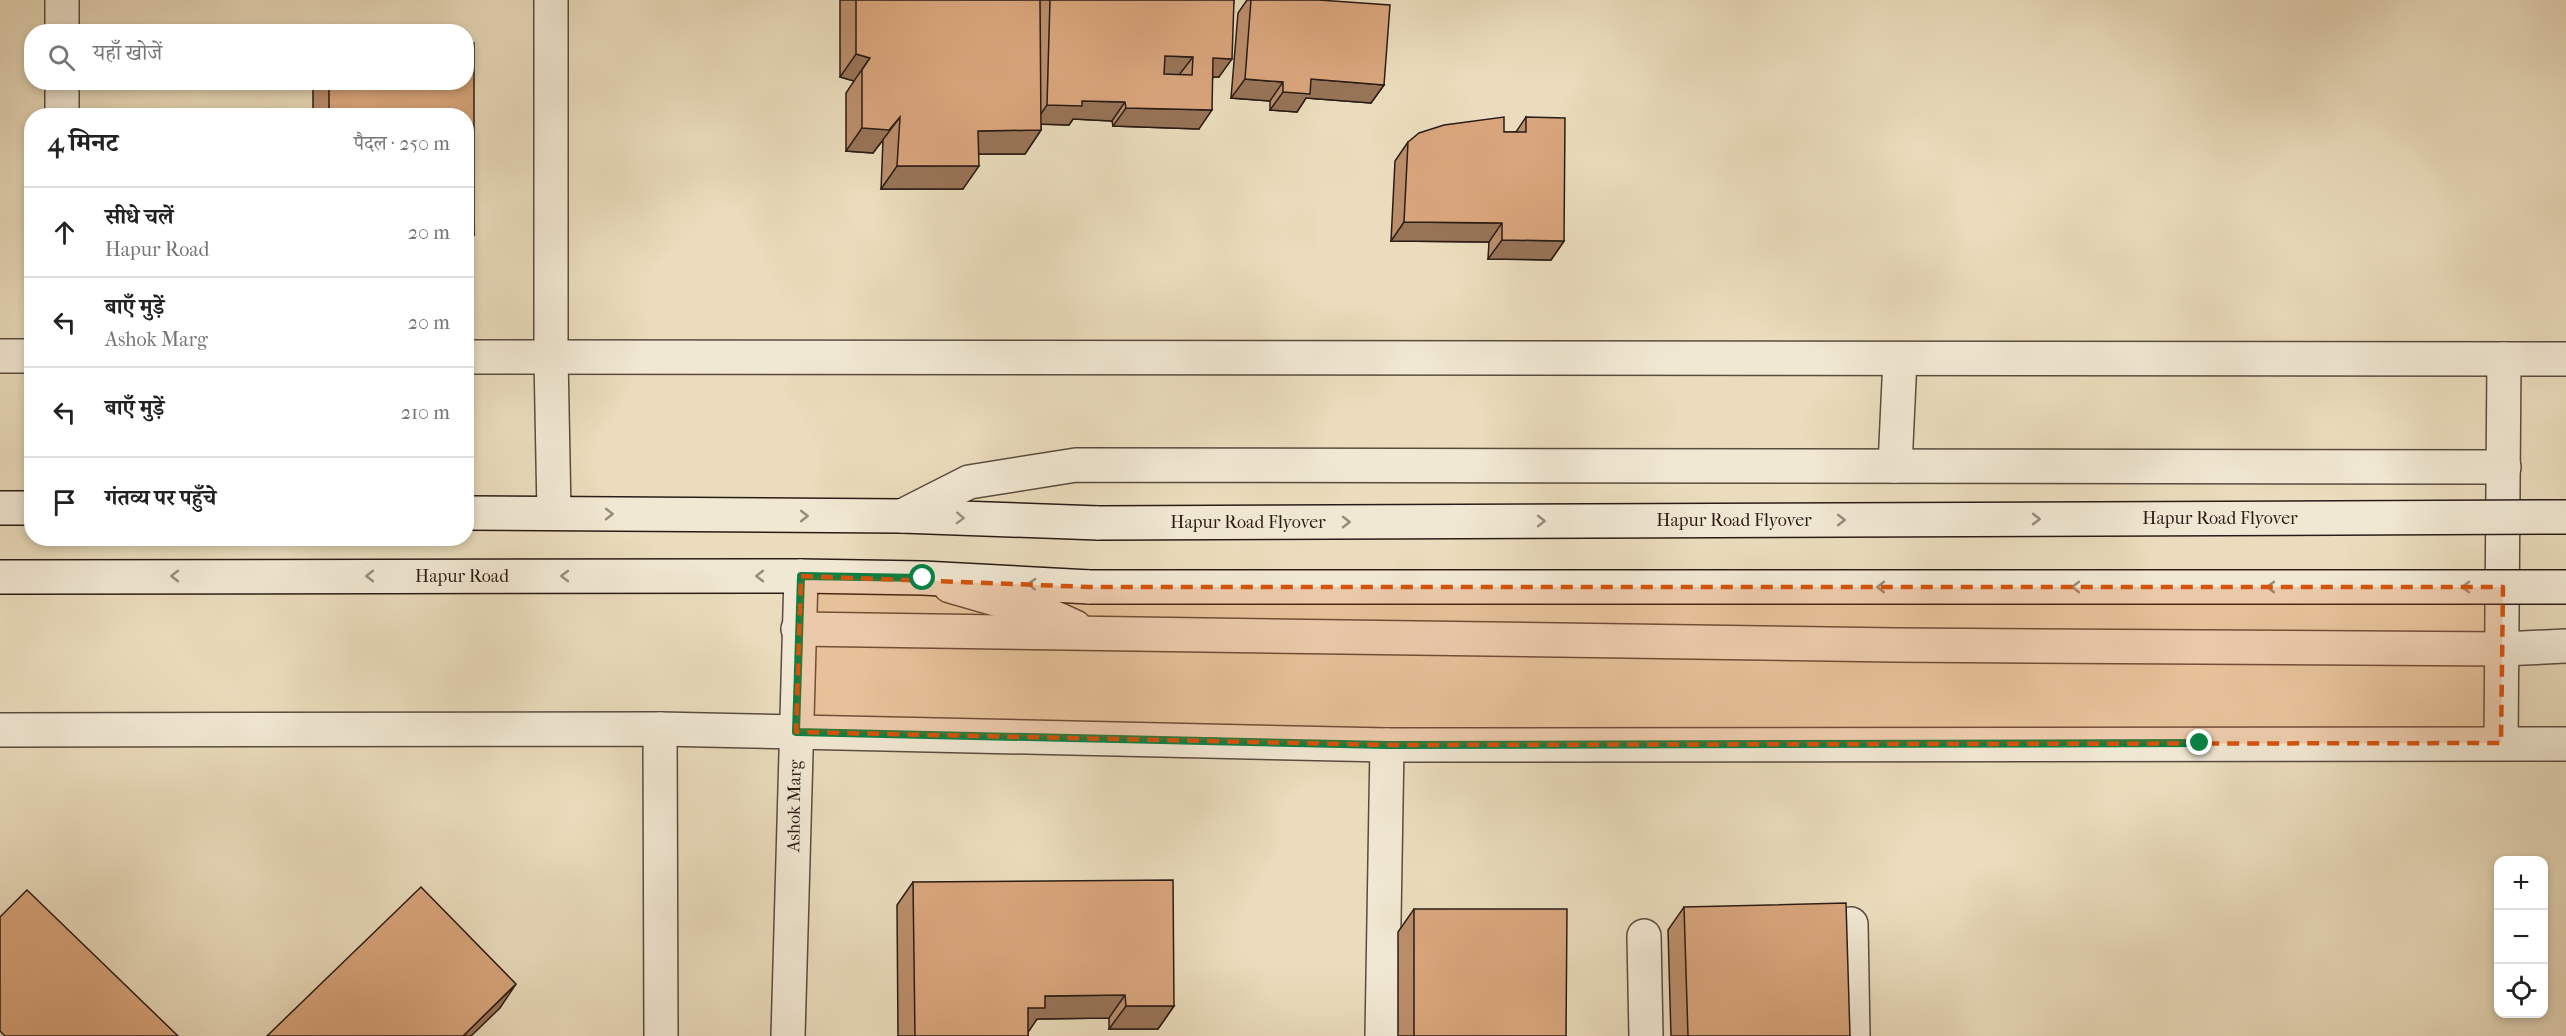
<!DOCTYPE html>
<html lang="hi">
<meta charset="utf-8">
<style>
:root{--surface:#fff;--page:#f6f6f6;--text:#222;--muted:#767676;--line:#e0e0e0}
body{margin:0;font-family:"IM FELL French Canon","Noto Serif Devanagari",serif;background:var(--page);color:var(--text)}
.controls{position:absolute;right:18px;bottom:18px;display:grid;overflow:hidden;border-radius:12px;box-shadow:0 3px 9px #0003}
.controls button{width:54px;height:54px;display:grid;place-items:center;padding:0;border:0;border-bottom:2px solid var(--line);background:var(--surface);color:var(--text);font:30px sans-serif}
.stop{position:absolute;width:18px;height:18px;margin:-14px;border:4px solid #0b8043;border-radius:50%;background:#fff}
.stop.end{background:#0b8043;border-color:#fff;box-shadow:0 2px 6px #0008}
.list{margin:0;padding:0;list-style:none}
h2{display:flex;justify-content:space-between;align-items:center;height:78px;margin:0;padding:0 24px;font-size:26px}
h2 small{font-size:20px;font-weight:400;color:var(--muted)}
.list li{display:grid;grid-template-columns:39px 1fr auto;gap:18px;align-items:center;box-sizing:border-box;height:90px;padding:0 24px;border-top:2px solid var(--line)}
.list b{display:block;font-size:22px;white-space:nowrap}
.list p{margin:0;font-size:20px;white-space:nowrap;color:var(--muted)}
.list em{font-size:20px;font-style:normal;color:var(--muted)}
.icon{flex:none;width:33px;height:33px;fill:none;stroke:currentColor;stroke-width:2;stroke-linecap:round;stroke-linejoin:round}
.map{position:relative;flex:none;width:2566px;height:1036px;overflow:hidden}
.search{position:absolute;background:var(--surface);box-shadow:0 3px 9px #0003;left:24px;top:24px;width:450px;height:66px;display:flex;align-items:center;gap:15px;box-sizing:border-box;padding:0 21px;border-radius:24px;color:var(--muted);font-size:22px}
.panel{position:absolute;background:var(--surface);box-shadow:0 3px 9px #0003;left:24px;top:108px;width:450px;height:438px;border-radius:24px}
.map>svg:first-child{display:block}
.lines{fill:none;stroke-linecap:round;stroke-linejoin:round}
.minor-casing{stroke:#5a4c40;stroke-width:36}
.tertiary-casing{stroke:#5a4c40;stroke-width:36}
.secondary-casing{stroke:#2a1c16;stroke-width:36}
.minor{stroke:#f1e8d3;stroke-width:33}
.tertiary{stroke:#f1e8d3;stroke-width:33}
.secondary{stroke:#f1e8d3;stroke-width:33}
.secondary-bridge-casing{stroke:#2a1c16;stroke-width:36;stroke-linecap:butt}
.secondary-bridge{stroke:#f1e8d3;stroke-width:33}
.wall{fill:#bb8e6b;stroke:#2a1c16;stroke-width:1.5}
.shaded-wall{fill:#987457;stroke:#2a1c16;stroke-width:1.5}
.building{fill:#d9a57c;stroke:#2a1c16;stroke-width:1.5;fill-rule:evenodd}
.oneway{stroke:#978c7e}
.route{stroke:#0b8043;stroke-width:8}
.marked{fill:#d5530d;fill-opacity:0.2;stroke:#d5530d;stroke-width:4.5;stroke-dasharray:12 8;stroke-linejoin:round}
.labels{text-anchor:middle;stroke-width:4.5;stroke-linejoin:round;paint-order:stroke}
.street-label{font-size:18px;fill:#2a1c16;stroke:#f1e8d3}
</style>
<div class="map">
<svg width="2566" height="1036" viewBox="0 0 2566 1036">
<rect width="100%" height="100%" fill="#eadcbc"/>
<filter id="stains"><feTurbulence type="fractalNoise" baseFrequency=".00333" numOctaves="4"/><feColorMatrix values="0 0 0 0 .2 0 0 0 0 .09 0 0 0 0 .02 0 0 0 .5 -.17"/></filter>
<radialGradient id="worn" r=".72"><stop offset=".6" stop-color="#630" stop-opacity="0"/><stop offset="1" stop-color="#630" stop-opacity=".3"/></radialGradient>
<g class="lines">
<defs>
<g id="minor">
<polyline points="62,0 62,32"/>
<polyline points="551,0 551,357 554,513"/>
<polyline points="62,82 62,116"/>
<polyline points="0,356 32,356"/>
<polyline points="466,357 2566,359"/>
<polyline points="1895,466 1900,359"/>
<polyline points="902,516 969,482 1076,465 2504,467"/>
<polyline points="950,586 1044,613 1075,627"/>
<polyline points="798,629 1895,645 2503,649 2566,646"/>
<polyline points="660,729 661,1036"/>
<polyline points="0,730 660,729 1387,745 2566,744"/>
<polyline points="2501,743 2504,359"/>
<polyline points="1851,924 1853,1036"/>
<polyline points="1644,936 1646,1036"/>
<polyline points="1382,1036 1387,745"/>
</g>
<polyline id="tertiary" points="788,1036 801,576"/>
<g id="secondary">
<polyline points="0,508 32,508"/>
<polyline points="466,513 902,516 1099,523"/>
<polyline points="0,577 801,576 923,578 1090,587"/>
</g>
</defs>
<use href="#minor" class="minor-casing"/>
<use href="#tertiary" class="tertiary-casing"/>
<use href="#secondary" class="secondary-casing"/>
<use href="#minor" class="minor"/>
<use href="#tertiary" class="tertiary"/>
<use href="#secondary" class="secondary"/>
<defs>
<g id="secondary-bridge">
<polyline points="1099,523 2566,517"/>
<polyline points="1090,587 2566,587"/>
</g>
</defs>
<use href="#secondary-bridge" class="secondary-bridge-casing"/>
<use href="#secondary-bridge" class="secondary-bridge"/>
</g>
<g class="wall">
<polygon points="840,0 1234,0 1219,77 1213,77 1199,129 1113,126 1112,121 1073,119 1069,125 1041,124 1041,130 1025,154 979,154 963,189 881,189 883,140 873,153 846,151 846,93 854,81 840,77"/>
<polygon points="1247,0 1319,0 1384,85 1371,103 1306,98 1297,112 1270,110 1270,101 1231,98 1238,13"/>
<polygon points="313,82 466,82 474,235 466,245 466,116 313,116"/>
<polygon points="1526,117 1564,241 1551,260 1488,259 1489,242 1391,241 1395,161 1408,142 1504,132 1516,132"/>
<polygon points="913,882 1174,1006 1158,1029 1109,1029 1109,1018 1037,1019 1028,1031 1028,1036 898,1036 897,905"/>
<polygon points="1684,907 1850,1036 1671,1036 1668,930"/>
<polygon points="1414,909 1566,1036 1398,1036 1398,932"/>
</g>
<g class="shaded-wall">
<polygon points="856,54 870,58 854,81 840,77"/>
<polygon points="1165,56 1193,57 1179,75 1152,74"/>
<polygon points="1213,58 1232,59 1219,77 1200,77"/>
<polygon points="1245,79 1283,82 1270,101 1231,98"/>
<polygon points="1311,79 1384,85 1371,103 1306,98 1297,112 1270,110 1283,92"/>
<polygon points="1082,101 1125,102 1112,121 1073,119 1069,125 1034,124 1047,105"/>
<polygon points="1126,108 1212,110 1199,129 1113,126"/>
<polygon points="900,117 873,153 846,151 862,128"/>
<polygon points="1041,130 1025,154 962,154 978,131"/>
<polygon points="897,166 979,166 963,189 881,189"/>
<polygon points="1404,222 1502,223 1489,242 1391,241"/>
<polygon points="466,235 474,235 466,245"/>
<polygon points="1502,240 1564,241 1551,260 1488,259"/>
<polygon points="516,984 500,1008 471,1036 463,1036"/>
<polygon points="1125,995 1109,1018 1037,1019 1029,1031 1012,1031 1028,1008 1045,996"/>
<polygon points="1126,1006 1174,1006 1158,1029 1109,1029"/>
</g>
<g class="building">
<polygon points="856,0 1040,0 1041,130 978,131 979,166 897,166 900,117 889,130 862,128 862,70 870,58 856,54"/>
<path d="M1050,0H1234L1232,59L1213,58L1212,110L1126,108L1125,102L1082,101V106L1047,105ZM1165,56L1193,57L1192,75L1164,74Z"/>
<polygon points="1251,0 1319,0 1390,5 1384,85 1311,79 1310,94 1283,92 1283,82 1245,79"/>
<polygon points="466,43 474,43 474,235 466,235 466,116 329,116 329,82 466,82"/>
<polygon points="1504,117 1504,132 1526,132 1526,117 1565,118 1564,241 1502,240 1502,223 1404,222 1408,142 1419,133 1444,125"/>
<polygon points="1173,880 1174,1006 1126,1006 1125,995 1045,996 1045,1008 1028,1008 1028,1036 915,1036 913,882"/>
<polygon points="421,887 516,984 463,1036 267,1036"/>
<polygon points="27,890 178,1036 5,1036 0,1031 0,917"/>
<polygon points="1846,903 1850,1036 1688,1036 1684,907"/>
<polygon points="1414,909 1567,909 1566,1036 1414,1036"/>
</g>
<defs><path id="oneway-chevron" d="M-2-3.5L2.5 0L-2 3.5" fill="none" stroke-width="1.6" stroke-linecap="round" stroke-linejoin="round" transform="scale(1.5)"/></defs>
<g class="oneway">
<use href="#oneway-chevron" transform="translate(609 514)"/>
<use href="#oneway-chevron" transform="translate(804 516)"/>
<use href="#oneway-chevron" transform="translate(960 518) rotate(2)"/>
<use href="#oneway-chevron" transform="translate(2036 519)"/>
<use href="#oneway-chevron" transform="translate(1841 520)"/>
<use href="#oneway-chevron" transform="translate(1541 521)"/>
<use href="#oneway-chevron" transform="translate(1346 522)"/>
<use href="#oneway-chevron" transform="translate(175 576) rotate(180)"/>
<use href="#oneway-chevron" transform="translate(370 576) rotate(180)"/>
<use href="#oneway-chevron" transform="translate(565 576) rotate(180)"/>
<use href="#oneway-chevron" transform="translate(760 576) rotate(180)"/>
<use href="#oneway-chevron" transform="translate(1032 584) rotate(-177)"/>
<use href="#oneway-chevron" transform="translate(1881 587) rotate(180)"/>
<use href="#oneway-chevron" transform="translate(2076 587) rotate(180)"/>
<use href="#oneway-chevron" transform="translate(2271 587) rotate(180)"/>
<use href="#oneway-chevron" transform="translate(2466 587) rotate(180)"/>
</g>
<g class="lines">
<polyline class="route" points="923,578 801,576 796,732 1387,745 2200,743"/>
</g>
<path class="marked" d="M801,576L1090,587H2503L2501,743L1387,745L796,732Z"/>
<g class="labels">
<g class="street-label">
<text x="2220" y="524">Hapur Road Flyover</text>
<text x="1734" y="526">Hapur Road Flyover</text>
<text x="1248" y="528">Hapur Road Flyover</text>
<text x="462" y="582">Hapur Road</text>
<text transform="translate(794 806) rotate(-89)" y="6">Ashok Marg</text>
</g>
</g>
<rect width="100%" height="100%" filter="url(#stains)"/>
<rect width="100%" height="100%" fill="url(#worn)"/>
</svg>
<div class="controls">
<button>+</button>
<button>−</button>
<button><svg class="icon" aria-label="locate" viewBox="0 0 24 24"><circle cx="12" cy="12" r="6"/><path d="M12 2v4M12 18v4M2 12h4M18 12h4"/></svg></button>
</div>
<div class="stop" style="left:923px;top:578px"></div>
<div class="stop end" style="left:2200px;top:743px"></div>
<div class="search"><svg class="icon" aria-label="search" viewBox="0 0 24 24"><circle cx="10" cy="10" r="6"/><path d="M15 15l6 6"/></svg>यहाँ खोजें</div>
<section class="panel">
<h2>4 मिनट<small>पैदल · 250 m</small></h2>
<ul class="list">
<li><svg class="icon" aria-label="ahead" viewBox="0 0 24 24"><path d="M12 20V5M6 11l6-6 6 6"/></svg><div><b>सीधे चलें</b><p>Hapur Road</p></div><em>20 m</em></li>
<li><svg class="icon" aria-label="left" viewBox="0 0 24 24"><path d="M17 20v-9H6M10 6l-5 5 5 5"/></svg><div><b>बाएँ मुड़ें</b><p>Ashok Marg</p></div><em>20 m</em></li>
<li><svg class="icon" aria-label="left" viewBox="0 0 24 24"><path d="M17 20v-9H6M10 6l-5 5 5 5"/></svg><div><b>बाएँ मुड़ें</b></div><em>210 m</em></li>
<li><svg class="icon" aria-label="arrive" viewBox="0 0 24 24"><path d="M6 21V4h12l-3 4 3 4H6"/></svg><div><b>गंतव्य पर पहुँचे</b></div></li>
</ul>
</section>
</div>
